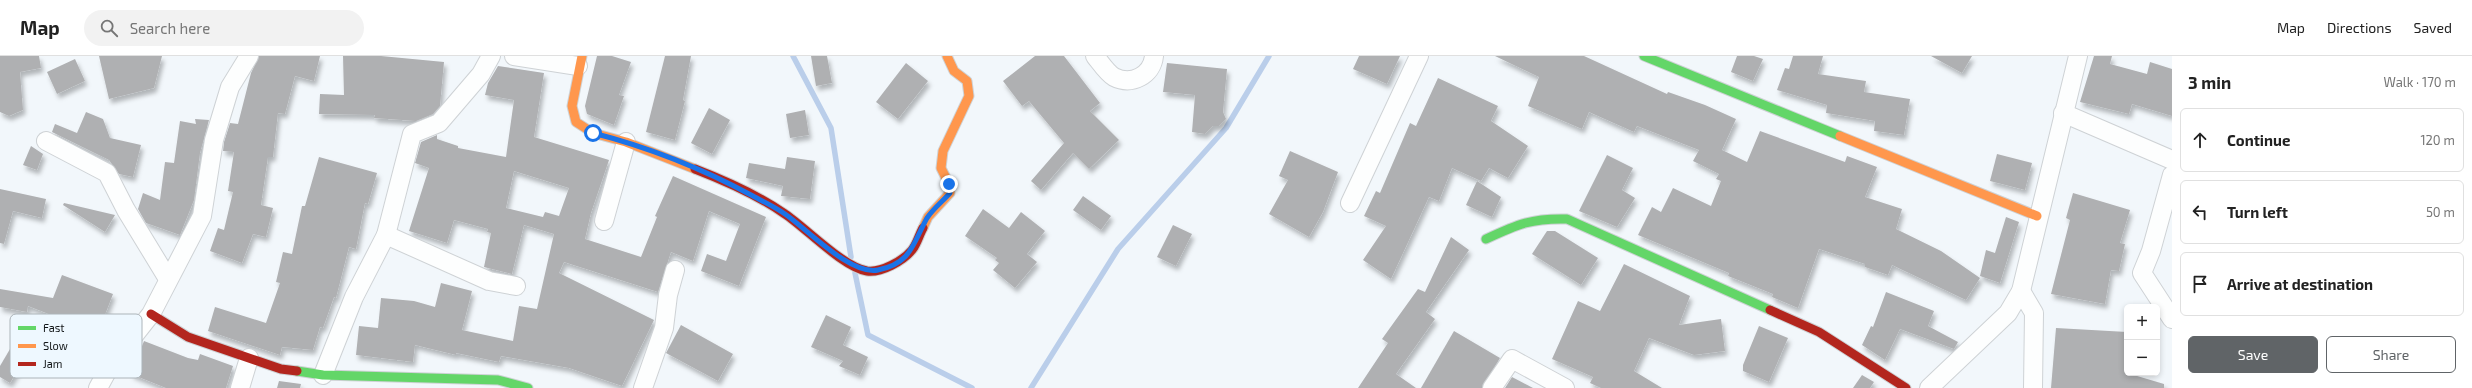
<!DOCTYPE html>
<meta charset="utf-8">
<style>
:root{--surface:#fff;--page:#f2f2f2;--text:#222;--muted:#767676;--line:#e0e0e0;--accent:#606467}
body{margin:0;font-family:"Exo 2",sans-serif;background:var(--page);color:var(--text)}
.controls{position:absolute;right:12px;bottom:12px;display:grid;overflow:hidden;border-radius:6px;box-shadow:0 2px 6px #0003}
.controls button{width:36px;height:36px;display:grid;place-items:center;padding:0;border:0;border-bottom:1px solid var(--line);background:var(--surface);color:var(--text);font:20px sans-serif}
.stop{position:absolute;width:12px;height:12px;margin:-9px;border:3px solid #1a73e8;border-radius:50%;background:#fff}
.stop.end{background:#1a73e8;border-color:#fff;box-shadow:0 1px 4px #0008}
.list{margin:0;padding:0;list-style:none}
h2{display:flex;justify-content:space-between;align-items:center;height:52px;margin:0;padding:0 16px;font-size:17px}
h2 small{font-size:13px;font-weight:400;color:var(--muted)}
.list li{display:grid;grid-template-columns:26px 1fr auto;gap:12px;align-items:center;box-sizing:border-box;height:64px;margin:0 8px 8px;padding:0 8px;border:1px solid var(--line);border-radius:6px}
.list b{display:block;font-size:15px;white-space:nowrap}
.list em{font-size:13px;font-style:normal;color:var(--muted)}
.actions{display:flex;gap:8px;padding:12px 16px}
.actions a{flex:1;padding:9px 0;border:1px solid var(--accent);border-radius:6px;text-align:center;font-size:14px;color:var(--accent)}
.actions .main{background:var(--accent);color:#fff}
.icon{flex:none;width:22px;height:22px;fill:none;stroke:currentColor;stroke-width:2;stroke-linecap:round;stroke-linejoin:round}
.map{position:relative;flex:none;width:2172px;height:332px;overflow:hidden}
header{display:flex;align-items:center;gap:24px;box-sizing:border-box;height:56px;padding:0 20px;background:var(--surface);border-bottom:1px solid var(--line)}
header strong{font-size:19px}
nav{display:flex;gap:22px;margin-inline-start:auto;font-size:14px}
.search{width:280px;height:36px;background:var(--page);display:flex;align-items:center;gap:10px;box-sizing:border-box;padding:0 14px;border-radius:22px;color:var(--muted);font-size:15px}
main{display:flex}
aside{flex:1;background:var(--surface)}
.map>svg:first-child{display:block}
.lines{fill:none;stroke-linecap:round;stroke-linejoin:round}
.stream{stroke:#baceea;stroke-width:5.5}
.building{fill:#afb0b2;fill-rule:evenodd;filter:url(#shadow)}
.street-casing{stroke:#ced2d5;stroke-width:20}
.fast-casing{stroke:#ced2d5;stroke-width:11}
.slow-casing{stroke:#ced2d5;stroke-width:11}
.jam-casing{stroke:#ced2d5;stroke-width:11}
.street{stroke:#fdfefe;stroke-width:18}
.fast{stroke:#63d668;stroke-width:9}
.slow{stroke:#ff974d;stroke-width:9}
.jam{stroke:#b3261e;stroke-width:9}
.route{stroke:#1a73e8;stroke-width:5}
.key{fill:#eef8ff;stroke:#acb4b9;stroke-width:1}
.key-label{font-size:11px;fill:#111517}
</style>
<header>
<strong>Map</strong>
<div class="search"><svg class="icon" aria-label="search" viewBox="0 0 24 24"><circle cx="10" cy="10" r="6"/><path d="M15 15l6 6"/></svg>Search here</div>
<nav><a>Map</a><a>Directions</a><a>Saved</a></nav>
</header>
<main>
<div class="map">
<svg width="2172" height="332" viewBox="0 0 2172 332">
<defs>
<filter id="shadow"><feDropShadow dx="2.5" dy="4.5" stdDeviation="2" flood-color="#0004"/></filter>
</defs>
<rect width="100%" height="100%" fill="#f2f7fb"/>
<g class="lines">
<g class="stream">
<polyline points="793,0 831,72 851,201"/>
<polyline points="855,217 868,279 972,332"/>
<polyline points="1031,332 1118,193 1226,72 1269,0"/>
</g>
</g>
<g class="building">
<polygon points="0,0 39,0 41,12 20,16 23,54 9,60 0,56"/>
<polygon points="99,0 162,0 154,32 109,43"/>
<polygon points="259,0 320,0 314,25 295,20 285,58 278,57 273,101 268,101 261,149 273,152 266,181 253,178 242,207 210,195 218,172 224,174 233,136 228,135 234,96 223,95 224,86 230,67 238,68 251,17"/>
<polygon points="343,0 381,0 444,6 440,50 433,58 416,65 374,62 375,59 319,58 320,38 344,39"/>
<polygon points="597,0 612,0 631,6 619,39 624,40 614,69 587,58 585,50"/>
<polygon points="665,0 691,0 683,44 685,45 675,84 646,76"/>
<polygon points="811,0 827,0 832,27 816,30"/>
<polygon points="1035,0 1064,0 1100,47 1090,55 1119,84 1089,113 1073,97 1041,134 1031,125 1064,87 1029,45 1022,50 1003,25"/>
<polygon points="1359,0 1400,0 1387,28 1353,13"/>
<polygon points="1495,0 1584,0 1667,38 1668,36 1705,49 1736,63 1722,94 1747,106 1760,75 1845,106 1847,100 1877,111 1865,141 1902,153 1896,173 1941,195 1980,222 1966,244 1892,209 1888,219 1865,211 1865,208 1819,193 1798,252 1772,241 1773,238 1728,220 1729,217 1638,179 1652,151 1661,156 1673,132 1711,150 1721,125 1716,123 1719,118 1693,105 1699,94 1637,70 1634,76 1589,56 1582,73 1528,50 1539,21"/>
<polygon points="1737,0 1754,0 1763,3 1753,25 1731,16"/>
<polygon points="1793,0 1823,0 1818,18 1866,25 1864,36 1910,43 1904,79 1874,75 1875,65 1826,57 1827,49 1777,34 1785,12 1789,13"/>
<polygon points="1931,0 1972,0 1962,17"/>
<polygon points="2094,0 2112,0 2110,8 2147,18 2150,6 2172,13 2172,60 2132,48 2129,58 2080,46"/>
<polygon points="75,3 85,25 57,38 47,16"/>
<polygon points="906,7 928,25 898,63 876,46"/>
<polygon points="1167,7 1227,13 1223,56 1226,63 1219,70 1213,70 1205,78 1192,76 1195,39 1163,36"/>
<path d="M498,10L544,17L534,81L609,104L591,157L585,183L641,201L657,161L655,160L673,120L766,161L739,230L701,215L707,198L726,205L740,168L709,155L693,205L671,196L658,236L564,206L559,217L654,264L622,330L569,312L501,300L499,306L456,297V299L415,289L413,306L356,299L359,270L378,272L381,242L414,245L435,251L441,227L472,235L462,274L513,285L519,250L537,253L554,178L524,169L512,218L484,211L491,177L487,176L488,173L454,164L447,187L409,175L429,112L415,107L421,86L437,79V83L458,90V92L506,101L514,44L485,39L488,27ZM514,115L569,132L559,160L545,156L543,161L506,152Z"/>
<polygon points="1438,22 1498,50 1491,65 1528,90 1508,122 1489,112 1481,125 1452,112 1439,145 1429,141 1391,223 1363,204 1386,170 1364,160 1376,135 1380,137 1410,67 1416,70"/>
<polygon points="709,52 730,64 712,98 691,87"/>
<polygon points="805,54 809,79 790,82 786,58"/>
<polygon points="86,56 103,63 110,82 141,89 133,121 119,118 109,104 52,76 55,68 77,77"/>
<polygon points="195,63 209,64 200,97 194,144 180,179 146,167 138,153 143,137 160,144 165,106 174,107 180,65 196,68"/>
<polygon points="31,90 43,98 37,114 23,109"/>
<polygon points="1290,95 1338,116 1323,156 1309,181 1269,158 1288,124 1279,120"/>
<polygon points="1997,98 2032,107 2025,134 1990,125"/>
<polygon points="1607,99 1633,112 1622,134 1635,142 1617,171 1579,155"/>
<polygon points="319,101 377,117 368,148 365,147 356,193 349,191 336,242 334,241 323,272 320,271 313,294 282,291 280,299 208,275 215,251 266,267 280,227 276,226 283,196 292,198 302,150 305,150"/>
<polygon points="787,101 815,105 810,143 781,140 783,130 746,122 749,107 785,113"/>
<polygon points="1477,125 1501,141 1492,161 1466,149"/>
<polygon points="0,133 46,143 42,162 13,155 4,188 0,187"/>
<polygon points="2073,137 2130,154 2120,187 2125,188 2119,215 2111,214 2105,248 2051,238 2070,164 2066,162"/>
<polygon points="1083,140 1111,160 1101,174 1073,154"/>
<polygon points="64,147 115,159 105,176 63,149"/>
<polygon points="983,153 1009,172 1021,156 1045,175 1027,198 1037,206 1015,232 993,214 999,207 995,204 997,202 965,180"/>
<polygon points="2006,161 2019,166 2000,227 1980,220 1986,194 1995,197"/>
<polygon points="1173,169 1192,178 1176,210 1157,201"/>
<polygon points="1547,175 1555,175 1598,202 1581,229 1532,198"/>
<polygon points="1451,181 1469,194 1426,256 1435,263 1396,318 1416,332 1358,332 1388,287 1382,283 1418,233 1425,236"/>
<polygon points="1624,208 1690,240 1679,269 1721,263 1725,295 1694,299 1649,282 1634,315 1662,332 1601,332 1590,327 1593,321 1552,303 1578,245 1600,255"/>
<polygon points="62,219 113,238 98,277 28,250 27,256 0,251 0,233 53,242"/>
<polygon points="1886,236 1934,255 1928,270 1958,286 1954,293 1900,273 1885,304 1862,289 1871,270 1873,271"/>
<polygon points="826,259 851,271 843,289 868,301 860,319 839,310 843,305 811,291"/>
<polygon points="681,269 733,298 718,325 666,297"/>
<polygon points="1759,270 1788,282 1769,326 1743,315 1743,309"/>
<polygon points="2056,272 2127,276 2127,317 2164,328 2164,332 2051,332"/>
<polygon points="1454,275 1500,302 1482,332 1421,332"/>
<polygon points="144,285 188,302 198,304 200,298 233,310 226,332 166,332 131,318"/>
<polygon points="10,293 25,302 10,327 0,321 0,310"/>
<polygon points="1862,319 1874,326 1870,332 1853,332"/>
<polygon points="1512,321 1533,332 1505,332"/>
<polygon points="279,325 301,328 300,332 277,332"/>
</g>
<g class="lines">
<defs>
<g id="street">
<polyline points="514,0 578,10"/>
<path d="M1095,0C1100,6 1107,17 1114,21C1132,30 1152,19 1154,0"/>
<polyline points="2063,57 2172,104"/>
<polyline points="46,85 107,117 126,154 168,223"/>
<polyline points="2172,119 2151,195 2142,217 2172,263"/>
<polyline points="1350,147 1419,0"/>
<polyline points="604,165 626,86"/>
<polyline points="386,179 489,225 516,230"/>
<polyline points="2021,235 2034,257 2033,332"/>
<polyline points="323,319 354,241 386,179 412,78 439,67 481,18 491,0"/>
<polyline points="98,332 110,310 151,258 202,160 214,84 230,31 249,0"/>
<polyline points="240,332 249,302"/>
<polyline points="643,332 664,272 668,239 675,214"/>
<polyline points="1492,332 1512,303 1565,332"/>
<polyline points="1929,332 2008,257 2021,235 2078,0"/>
</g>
<g id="fast">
<polyline points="1644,0 1840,80"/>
<path d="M1486,183C1518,168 1532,162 1567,163L1770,254"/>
<polyline points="297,315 323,319 498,324 528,332"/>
</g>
<g id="slow">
<polyline points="582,0 572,50 576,66 593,77 626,86 695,113"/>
<polyline points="1840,80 2037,160"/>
<polyline points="923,172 928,161 950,137 949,128 941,112 943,95 969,40 967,25 954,15 947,0"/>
</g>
<g id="jam">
<path d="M695,113C726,125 758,139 785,158C806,172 843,211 867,215C881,217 903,205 912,194C917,188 919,179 923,172"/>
<polyline points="1770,254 1819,276 1906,332"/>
<polyline points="151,258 188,281 281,313 297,315"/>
</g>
</defs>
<use href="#street" class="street-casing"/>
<use href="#fast" class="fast-casing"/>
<use href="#slow" class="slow-casing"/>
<use href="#jam" class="jam-casing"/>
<use href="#street" class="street"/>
<use href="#fast" class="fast"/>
<use href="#slow" class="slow"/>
<use href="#jam" class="jam"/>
</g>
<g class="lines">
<path class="route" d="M593,77C648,91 703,113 753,140C764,146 775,151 785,158C807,173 851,220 878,214C912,207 913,187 927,162C933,153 943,145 950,137L949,128"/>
</g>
<rect x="10" y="258" width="132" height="64" rx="6" class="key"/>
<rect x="18" y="270" width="18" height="4" fill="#63d668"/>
<rect x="18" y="288" width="18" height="4" fill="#ff974d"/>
<rect x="18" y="306" width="18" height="4" fill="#b3261e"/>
<g class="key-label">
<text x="43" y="276">Fast</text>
<text x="43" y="294">Slow</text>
<text x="43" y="312">Jam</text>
</g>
</svg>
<div class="controls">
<button>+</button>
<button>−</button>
</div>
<div class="stop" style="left:593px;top:77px"></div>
<div class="stop end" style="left:949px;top:128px"></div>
</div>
<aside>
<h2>3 min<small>Walk · 170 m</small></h2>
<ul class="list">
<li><svg class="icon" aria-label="ahead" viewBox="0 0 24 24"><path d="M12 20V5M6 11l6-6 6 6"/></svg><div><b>Continue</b></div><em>120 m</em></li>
<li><svg class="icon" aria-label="left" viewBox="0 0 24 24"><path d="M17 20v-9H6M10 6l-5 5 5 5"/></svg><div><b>Turn left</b></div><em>50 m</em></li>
<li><svg class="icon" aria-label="arrive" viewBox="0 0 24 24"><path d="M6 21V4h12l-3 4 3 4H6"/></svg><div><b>Arrive at destination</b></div></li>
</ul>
<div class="actions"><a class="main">Save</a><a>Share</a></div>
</aside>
</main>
